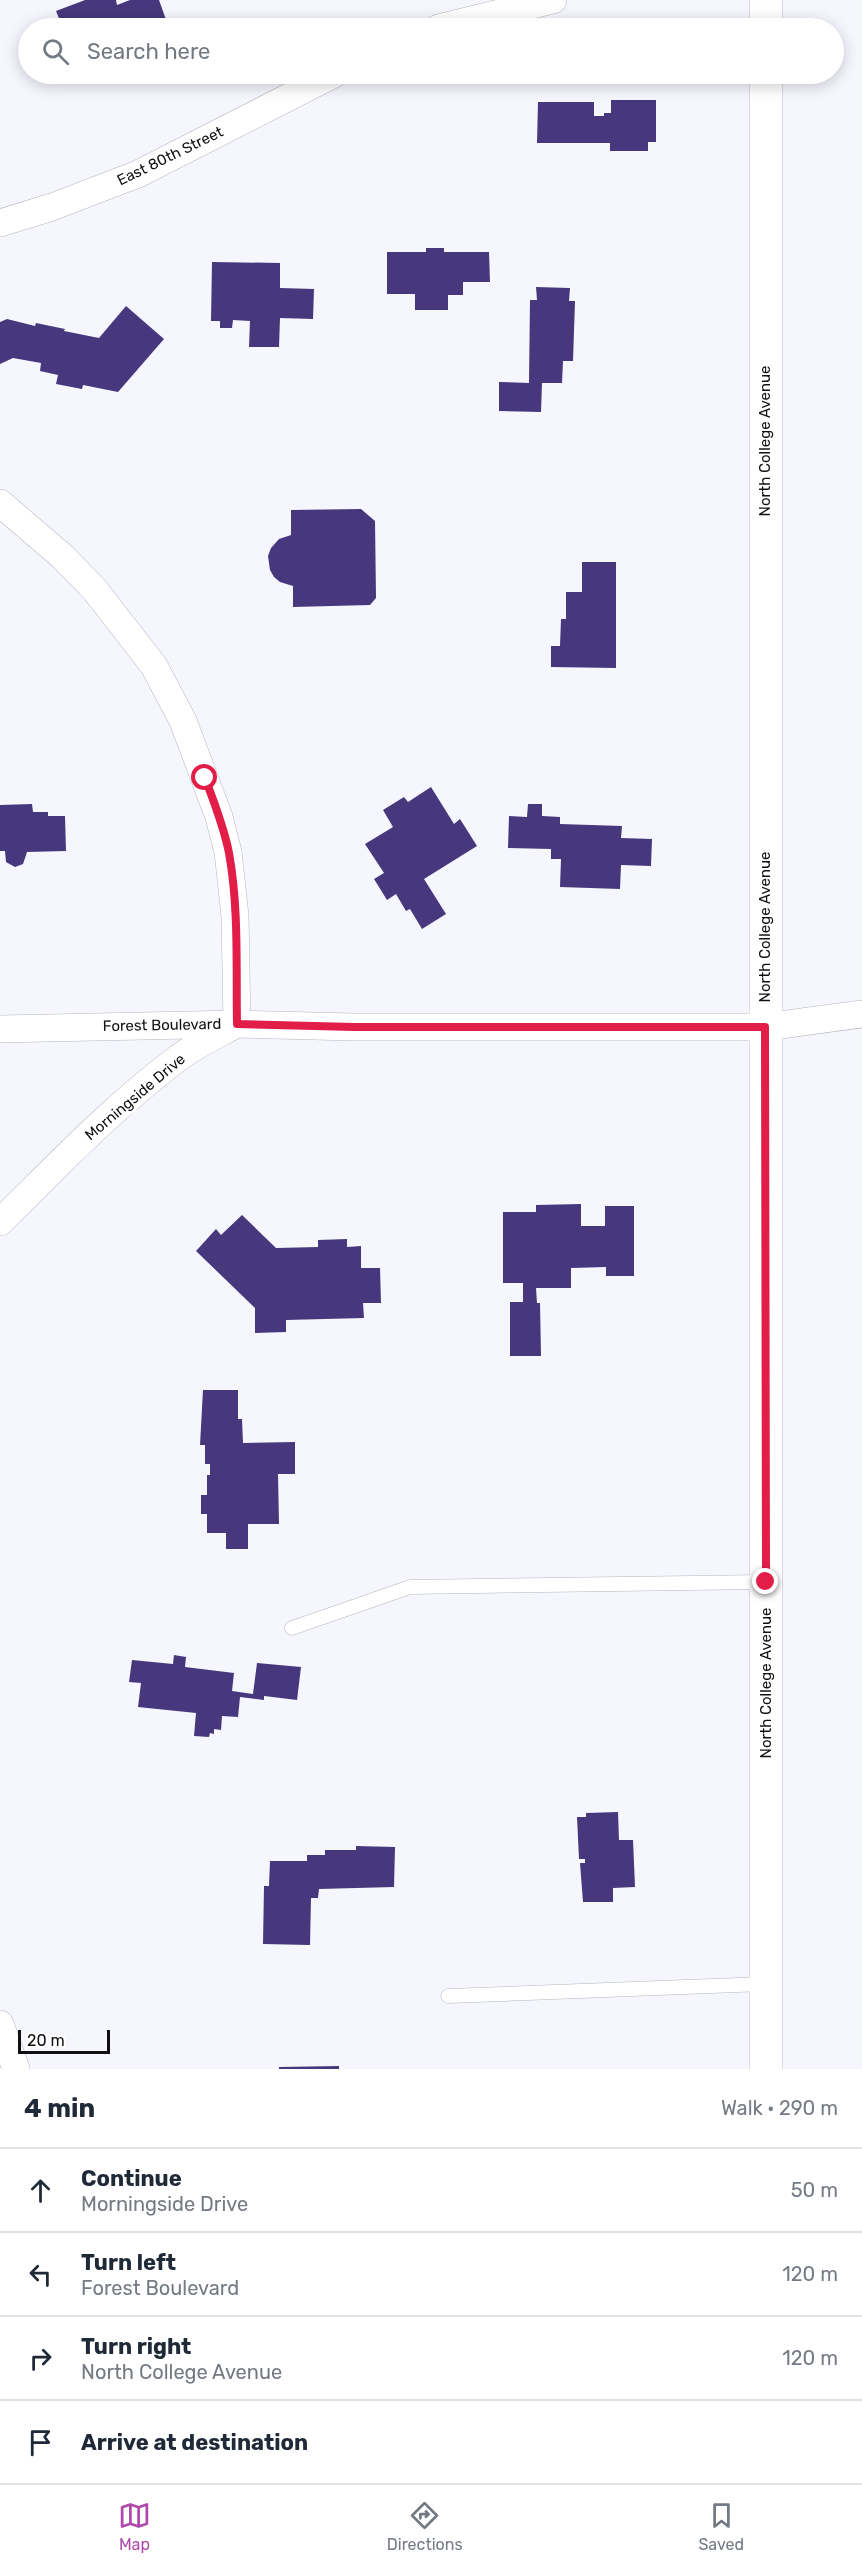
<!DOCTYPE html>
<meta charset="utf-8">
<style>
:root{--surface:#fff;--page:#f2f2f3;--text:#1f2937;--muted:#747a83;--line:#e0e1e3;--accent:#b049ad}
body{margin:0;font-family:Rubik,sans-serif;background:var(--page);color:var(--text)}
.scale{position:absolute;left:18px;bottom:15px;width:92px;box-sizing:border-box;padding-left:6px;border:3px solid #101013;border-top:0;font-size:16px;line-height:21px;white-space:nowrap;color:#101013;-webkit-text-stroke:4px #fff;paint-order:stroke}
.stop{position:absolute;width:18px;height:18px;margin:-14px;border:4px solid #e11d48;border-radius:50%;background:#fff}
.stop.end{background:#e11d48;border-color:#fff;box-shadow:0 2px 6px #0008}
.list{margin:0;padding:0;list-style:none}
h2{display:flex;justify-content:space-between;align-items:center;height:78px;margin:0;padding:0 24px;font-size:26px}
h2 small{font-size:20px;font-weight:400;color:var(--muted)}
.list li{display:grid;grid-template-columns:39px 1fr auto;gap:18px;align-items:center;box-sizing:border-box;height:84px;padding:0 24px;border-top:2px solid var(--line)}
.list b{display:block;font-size:22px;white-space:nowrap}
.list p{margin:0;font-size:20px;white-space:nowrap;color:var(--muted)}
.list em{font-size:20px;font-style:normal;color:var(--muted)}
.icon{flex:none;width:33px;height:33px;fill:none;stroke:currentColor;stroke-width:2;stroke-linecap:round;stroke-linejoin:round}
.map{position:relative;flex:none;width:862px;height:2069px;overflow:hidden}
.search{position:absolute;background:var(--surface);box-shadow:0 3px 15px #0003;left:18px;right:18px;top:18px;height:66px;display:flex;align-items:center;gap:15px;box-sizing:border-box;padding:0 21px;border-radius:33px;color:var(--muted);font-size:22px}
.sheet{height:414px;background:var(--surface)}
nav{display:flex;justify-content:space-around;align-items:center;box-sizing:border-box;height:84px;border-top:2px solid var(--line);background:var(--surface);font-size:16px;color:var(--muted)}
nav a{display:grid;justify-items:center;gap:3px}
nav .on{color:var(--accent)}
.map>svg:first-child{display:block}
.building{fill:#47377c}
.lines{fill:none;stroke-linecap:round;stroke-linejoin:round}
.service-casing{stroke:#b5b6c0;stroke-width:15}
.minor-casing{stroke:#b5b6c0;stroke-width:28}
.secondary-casing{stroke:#b5b6c0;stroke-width:34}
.service{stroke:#fff;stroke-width:14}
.minor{stroke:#fff;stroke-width:27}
.secondary{stroke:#fff;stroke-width:33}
.route{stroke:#e11d48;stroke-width:8}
.labels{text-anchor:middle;stroke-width:6;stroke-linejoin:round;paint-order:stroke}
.street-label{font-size:15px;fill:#101013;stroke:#fff}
</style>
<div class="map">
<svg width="862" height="2069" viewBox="0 0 862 2069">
<rect width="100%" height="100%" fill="#f5f6fe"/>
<g class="building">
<polygon points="85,0 116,0 117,5 130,0 159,0 169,28 63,28 56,11"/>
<polygon points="611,100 656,100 656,142 648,142 648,151 610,151 610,143 537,143 538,102 594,102 594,116 604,116 604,113 611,113"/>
<polygon points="426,248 444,248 444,252 489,252 490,282 463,282 463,295 448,295 448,310 415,310 415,294 387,294 387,252 426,252"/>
<polygon points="212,262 280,263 280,288 314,289 313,319 280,318 279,347 249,347 250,321 233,320 232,328 220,328 220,321 211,321"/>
<polygon points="536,287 570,288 569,301 575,301 573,361 563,361 562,383 542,383 541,412 499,411 499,382 529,383 530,300 537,300"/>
<polygon points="126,306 164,339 118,392 83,385 82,389 56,384 58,375 40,371 41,363 13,358 0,364 0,322 7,319 35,326 36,323 65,329 64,331 99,338"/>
<polygon points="361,509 375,521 376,598 370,605 293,607 293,586 280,582 274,577 270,570 268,556 271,548 279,539 291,535 291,510"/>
<polygon points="582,562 616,562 616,668 551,667 551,646 560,646 561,619 566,619 566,592 582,592"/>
<polygon points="431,787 454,824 460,819 477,846 424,879 446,914 422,929 410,909 406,911 396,894 387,900 374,879 384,873 365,844 393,827 383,810 404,797 408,802"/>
<polygon points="32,804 33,812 48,812 48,816 65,816 66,851 27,852 23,864 15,867 6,862 5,851 0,851 0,805"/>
<polygon points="528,804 542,804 542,816 560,817 560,824 622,826 621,838 652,839 651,866 621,865 620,889 560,887 561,859 551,859 551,849 508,848 509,816 527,817"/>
<polygon points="581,1204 581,1226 605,1226 605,1206 634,1206 634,1276 606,1276 606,1267 571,1268 571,1288 536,1288 537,1303 540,1303 541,1356 510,1356 510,1302 523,1302 523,1283 503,1283 503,1212 536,1212 536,1205"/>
<polygon points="242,1215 276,1248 318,1247 318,1240 347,1239 347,1247 361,1246 361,1268 380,1268 381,1303 363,1303 364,1318 286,1320 286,1332 255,1333 255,1308 196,1251 216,1229 221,1235"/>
<polygon points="203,1390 238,1390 238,1419 242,1419 243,1443 295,1442 295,1474 278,1474 279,1524 248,1524 248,1549 226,1549 226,1533 207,1533 207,1514 201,1514 201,1495 207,1495 207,1475 210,1475 210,1464 205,1464 205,1445 200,1445"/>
<polygon points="174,1655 186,1657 185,1667 234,1673 232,1691 253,1694 257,1663 301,1667 297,1700 264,1696 264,1700 240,1697 238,1717 222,1716 221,1730 214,1729 214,1734 210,1733 209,1737 194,1736 196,1713 138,1707 141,1683 129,1682 132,1660 173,1664"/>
<polygon points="618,1812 619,1840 633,1840 635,1887 613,1888 613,1902 583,1902 580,1863 585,1863 585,1859 579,1859 577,1817 586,1817 586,1813"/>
<polygon points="356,1846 395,1847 394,1887 319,1889 318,1898 311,1898 310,1945 263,1944 264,1886 269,1886 270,1861 307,1861 307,1855 325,1855 325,1850 356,1850"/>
<polygon points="339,2066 339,2069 279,2069 279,2067"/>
</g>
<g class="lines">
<defs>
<g id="service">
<polyline points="292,1628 410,1587 766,1582"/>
<polyline points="448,1996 766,1984"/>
</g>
<g id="minor">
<polyline points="438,28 553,0"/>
<polyline points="0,223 52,207 138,174 334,74"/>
<path d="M0,503L63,557L95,590L154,666L183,721L219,817L228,852L235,916L237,1024C217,1035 195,1045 177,1059C113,1107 57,1166 0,1222"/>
<polyline points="0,1029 237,1024 354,1027 765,1027 862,1014"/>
<polyline points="0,2024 16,2069"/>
</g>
<g id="secondary">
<polyline points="766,0 766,28"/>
<polyline points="766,74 766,2069"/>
</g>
</defs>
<use href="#service" class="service-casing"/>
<use href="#minor" class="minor-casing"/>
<use href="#secondary" class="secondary-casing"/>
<use href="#service" class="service"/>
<use href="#minor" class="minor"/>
<use href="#secondary" class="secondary"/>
</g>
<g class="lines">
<path class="route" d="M205,778C214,802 224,827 229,853C239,908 236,967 237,1024L354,1027H765L766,1582"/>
</g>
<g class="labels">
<g class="street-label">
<text transform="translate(170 156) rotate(-26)" y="5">East 80th Street</text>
<text transform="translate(765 441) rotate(-90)" y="5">North College Avenue</text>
<text transform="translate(765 927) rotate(-90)" y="5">North College Avenue</text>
<text transform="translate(162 1025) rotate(-1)" y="5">Forest Boulevard</text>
<text transform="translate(135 1097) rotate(-40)" y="5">Morningside Drive</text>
<text transform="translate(766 1683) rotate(-90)" y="5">North College Avenue</text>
</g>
</g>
</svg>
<div class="scale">20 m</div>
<div class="stop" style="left:205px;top:778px"></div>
<div class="stop end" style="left:766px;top:1582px"></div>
<div class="search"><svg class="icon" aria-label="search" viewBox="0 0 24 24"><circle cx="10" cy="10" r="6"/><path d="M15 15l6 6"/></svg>Search here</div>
</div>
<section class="sheet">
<h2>4 min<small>Walk · 290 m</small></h2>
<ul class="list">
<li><svg class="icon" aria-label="ahead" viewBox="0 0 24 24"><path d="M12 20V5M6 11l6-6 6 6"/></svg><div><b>Continue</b><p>Morningside Drive</p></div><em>50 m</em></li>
<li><svg class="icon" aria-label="left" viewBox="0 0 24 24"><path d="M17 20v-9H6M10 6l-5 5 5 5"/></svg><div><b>Turn left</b><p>Forest Boulevard</p></div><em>120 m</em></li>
<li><svg class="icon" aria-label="right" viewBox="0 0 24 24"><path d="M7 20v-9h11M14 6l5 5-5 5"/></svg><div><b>Turn right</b><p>North College Avenue</p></div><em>120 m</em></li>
<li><svg class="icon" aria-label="arrive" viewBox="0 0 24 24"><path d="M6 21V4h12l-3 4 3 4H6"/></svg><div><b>Arrive at destination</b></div></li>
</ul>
</section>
<nav>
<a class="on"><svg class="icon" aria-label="map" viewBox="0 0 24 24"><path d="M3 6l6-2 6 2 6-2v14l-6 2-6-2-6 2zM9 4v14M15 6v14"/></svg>Map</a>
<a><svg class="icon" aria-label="directions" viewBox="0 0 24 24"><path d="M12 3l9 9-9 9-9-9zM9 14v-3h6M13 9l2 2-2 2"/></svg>Directions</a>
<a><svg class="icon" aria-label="saved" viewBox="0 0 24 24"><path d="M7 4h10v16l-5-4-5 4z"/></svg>Saved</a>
</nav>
